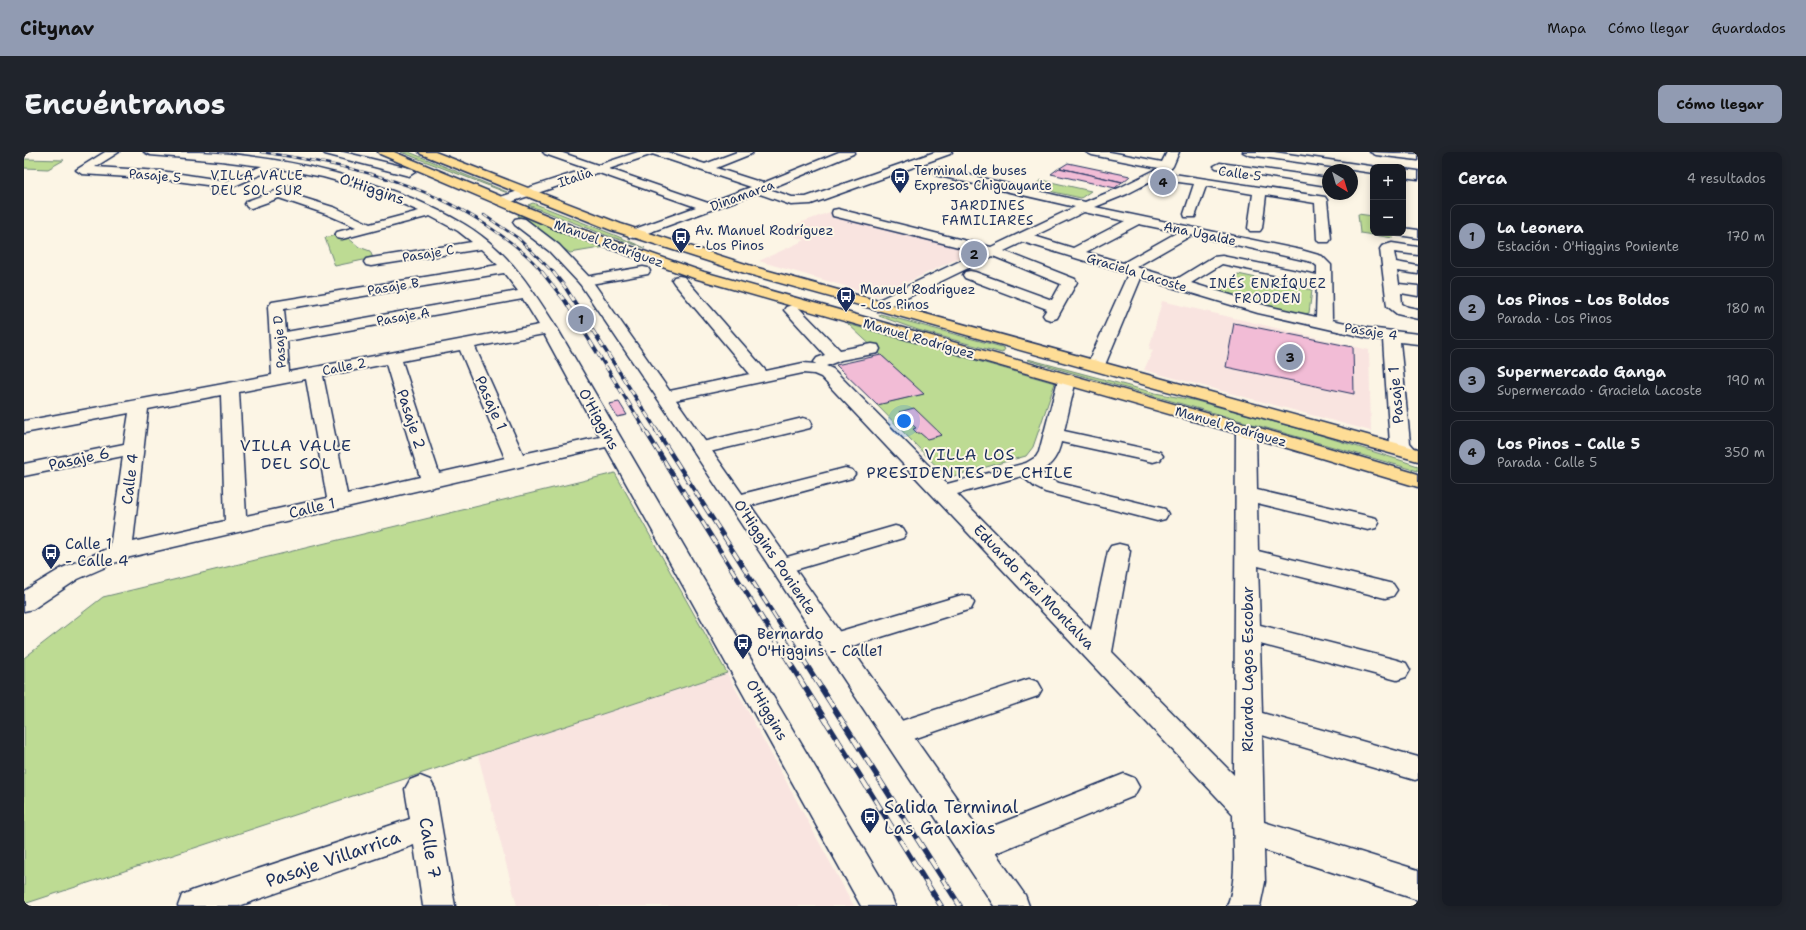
<!DOCTYPE html>
<html lang="es">
<meta charset="utf-8">
<style>
:root{--surface:#171b24;--page:#20242c;--text:#f1f3f6;--muted:#9ea1a6;--line:#363941;--accent:#919bb2}
body{margin:0;font-family:"Shantell Sans",sans-serif;background:var(--page);color:var(--text)}
.controls{position:absolute;right:12px;top:12px;display:grid;overflow:hidden;border-radius:8px;box-shadow:0 2px 10px #0003}
.controls button{width:36px;height:36px;display:grid;place-items:center;padding:0;border:0;border-bottom:1px solid var(--line);background:var(--surface);color:var(--text);font:20px sans-serif}
.compass{position:absolute;left:1298px;top:12px;width:36px;height:36px;border-radius:50%;background:var(--surface);box-shadow:0 2px 10px #0003;rotate:142deg}
.you{position:absolute;left:880px;top:269px;width:14px;height:14px;margin:-10px;border:3px solid #fff;border-radius:50%;background:#1a73e8;box-shadow:0 0 0 6px #1a73e833}
.badge{display:grid;place-items:center;width:26px;height:26px;border-radius:50%;background:var(--accent);color:#111;font-size:13px;font-weight:700}
.pin{position:absolute;translate:-50% -50%;border:2px solid #fff;box-shadow:0 1px 4px #0006}
.list{margin:0;padding:0;list-style:none}
h2{display:flex;justify-content:space-between;align-items:center;height:52px;margin:0;padding:0 16px;font-size:17px}
h2 small{font-size:13px;font-weight:400;color:var(--muted)}
.list li{display:grid;grid-template-columns:26px 1fr auto;gap:12px;align-items:center;box-sizing:border-box;height:64px;margin:0 8px 8px;padding:0 8px;border:1px solid var(--line);border-radius:8px}
.list b{display:block;font-size:15px;white-space:nowrap}
.list p{margin:0;font-size:13px;white-space:nowrap;color:var(--muted)}
.list em{font-size:13px;font-style:normal;color:var(--muted)}
.map{position:relative;flex:none;width:1394px;height:754px;overflow:hidden;border-radius:8px}
header{display:flex;align-items:center;gap:24px;box-sizing:border-box;height:56px;padding:0 20px;background:var(--accent);color:#111}
header strong{font-size:19px}
nav{display:flex;gap:22px;margin-inline-start:auto;font-size:14px}
.intro{display:flex;align-items:center;justify-content:space-between;box-sizing:border-box;height:96px;padding:0 24px}
h1{margin:0;font-size:28px}
.button{padding:10px 18px;border-radius:8px;background:var(--accent);color:#111;font-size:14px;font-weight:700}
main{display:flex;gap:24px;padding:0 24px}
aside{flex:1;background:var(--surface);border-radius:8px;box-shadow:0 2px 10px #0003}
.map>svg:first-child{display:block}
.built{fill:#f9e4e0}
.green{fill:#bddb93;stroke:#6c8578}
.building{fill:#f2bcd6;stroke:#1b2f5e}
.lines{fill:none;stroke-linecap:round;stroke-linejoin:round}
.minor-casing{stroke:#1b2f5e;stroke-width:3}
.tertiary-casing{stroke:#1b2f5e;stroke-width:3}
.primary-casing{stroke:#1b2f5e;stroke-width:3}
.minor{fill:#fcf5e5;fill-rule:evenodd}
.tertiary{fill:#fcf5e5;fill-rule:evenodd}
.primary{fill:#fedd96;fill-rule:evenodd}
.rail-far3-casing{stroke:#1b2f5e;stroke-width:2.5}
.rail-far2-casing{stroke:#1b2f5e;stroke-width:3.5}
.rail-far1-casing{stroke:#1b2f5e;stroke-width:4.5}
.rail-casing{stroke:#1b2f5e;stroke-width:5.5}
.rail-far3{stroke:#fcf5e5;stroke-width:1.5;stroke-dasharray:5;stroke-linecap:butt}
.rail-far2{stroke:#fcf5e5;stroke-width:2.5;stroke-dasharray:7;stroke-linecap:butt}
.rail-far1{stroke:#fcf5e5;stroke-width:3;stroke-dasharray:9;stroke-linecap:butt}
.rail{stroke:#fcf5e5;stroke-width:4;stroke-dasharray:12;stroke-linecap:butt}
.labels{text-anchor:middle;stroke-width:4;stroke-linejoin:round;paint-order:stroke}
.far-poi-label{font-size:13px;fill:#1b2f5e;stroke:#fcf5e5;text-anchor:start}
.far-street-label{font-size:13px;fill:#1b2f5e;stroke:#fcf5e5}
.far-neighbourhood-label{font-size:13px;letter-spacing:1px;fill:#1b2f5e;stroke:#fcf5e5}
.street-label{font-size:15px;fill:#1b2f5e;stroke:#fcf5e5}
.poi-label{font-size:15px;fill:#1b2f5e;stroke:#fcf5e5;text-anchor:start}
.neighbourhood-label{font-size:16px;letter-spacing:1px;fill:#1b2f5e;stroke:#fcf5e5}
.near-poi-label{font-size:18px;fill:#1b2f5e;stroke:#fcf5e5;text-anchor:start}
.near-street-label{font-size:18px;fill:#1b2f5e;stroke:#fcf5e5}
</style>
<header>
<strong>Citynav</strong>
<nav><a>Mapa</a><a>Cómo llegar</a><a>Guardados</a></nav>
</header>
<div class="intro"><h1>Encuéntranos</h1><a class="button">Cómo llegar</a></div>
<main>
<div class="map">
<svg width="1394" height="754" viewBox="0 0 1394 754">
<rect width="100%" height="100%" fill="#fcf5e5"/>
<filter id="ink" filterUnits="userSpaceOnUse"><feTurbulence type="fractalNoise" baseFrequency=".025" numOctaves="2"/><feDisplacementMap in="SourceGraphic" scale="8" xChannelSelector="R" yChannelSelector="G"/><feConvolveMatrix kernelMatrix="1 2 1 2 8 2 1 2 1" color-interpolation-filters="sRGB"/></filter>
<g filter="url(#ink)">
<g class="built">
<polygon points="806,60 952,98 854,144 735,109 781,88 754,79"/>
<polygon points="1138,149 1345,198 1347,279 1120,218 1129,198 1125,197"/>
<polygon points="703,521 830,754 493,754 454,603"/>
</g>
<g class="green">
<polygon points="377,0 385,0 483,40 481,40"/>
<polygon points="0,7 40,8 24,17 0,16"/>
<polygon points="1018,28 1067,39 1057,46 1007,35"/>
<polygon points="509,51 593,84 621,96 579,82 504,53"/>
<polygon points="495,61 582,95 546,101 498,68 494,64"/>
<polygon points="1334,62 1349,64 1349,81 1368,81 1369,86 1336,81"/>
<polygon points="318,81 335,95 346,99 349,106 311,114 301,86"/>
<path d="M1214,122L1288,138L1285,161C1273,167 1204,144 1188,140Z"/>
<polygon points="856,162 978,195 981,197 978,201 974,200 894,178 855,164"/>
<polygon points="824,172 1031,231 1009,295 1002,304 930,324 925,325 921,323 853,253 899,242"/>
<polygon points="1004,207 1131,241 1169,248 1280,278 1379,309 1394,314 1394,319 1003,208"/>
<polygon points="591,321 703,521 0,752 0,506 79,445"/>
</g>
<g class="building">
<polygon points="1044,11 1106,24 1099,30 1036,16"/>
<polygon points="1035,16 1098,30 1091,36 1027,22"/>
<polygon points="1210,171 1329,195 1330,242 1202,215"/>
<polygon points="857,203 900,242 853,253 812,213"/>
<polygon points="595,250 603,263 593,265 585,252"/>
<polygon points="890,256 918,283 903,287 896,281 893,281 889,277 892,276 875,260"/>
</g>
<g class="lines">
<defs>
<g id="minor">
<path d="M81,0H95L71,15L137,19L203,29L238,14L197,9L126,3L120,0C138,0 157,0 175,0C248,3 324,20 392,48C418,60 443,71 465,90C494,114 512,144 533,176L675,420L867,743L871,754H837L582,295L102,406L54,427L9,457L0,459V439L38,416L86,396L99,304L0,324V312L100,292L105,261L0,281V269L248,223L244,155L248,150L474,113L457,97L347,114L342,113L340,110L342,107L347,106L448,90L434,79L406,64L318,87L313,86L311,83L313,80L332,75L302,62L255,46L227,56L223,55L221,52L223,49L268,33L272,34L274,37L267,42L312,56L346,72L395,59L364,46L331,34L299,25L252,16L192,42L188,41L186,38L190,34L137,27L58,22L52,18ZM480,121L494,139L262,180L260,157ZM499,147L515,173L265,220L263,189ZM520,182L576,285L499,302L451,195ZM436,198L481,306L415,321L378,209ZM362,212L396,325L323,342L299,224ZM282,227L303,346L222,364L215,240ZM197,243L201,369L109,390L124,257Z"/>
<polygon points="299,0 319,0 389,17 391,20 385,24 301,2"/>
<polygon points="519,0 536,0 684,51 727,35 628,2 626,0 643,0 681,12 713,0 729,0 727,2 692,16 739,31 815,0 831,0 829,2 745,37 768,45 782,45 911,0 928,0 926,2 787,52 767,53 733,41 610,86 605,85 603,82 605,79 672,55 521,2"/>
<path d="M1062,0H1086L1138,10L1143,0H1155L1149,14L1143,21L1301,45L1303,48L1307,87L1305,90H1295L1293,87L1291,51L1242,43L1238,76L1236,79H1226L1224,76L1229,42L1182,34L1172,62L1171,65H1161L1160,62L1170,32L1132,27L1103,42L1071,55L1277,98L1298,104L1307,113L1308,168L1344,176L1394,182V192L1376,190L1386,291L1393,299L1390,303C1378,306 1373,302 1366,292L1359,188L1344,186L1234,161L1117,126L1081,213L1078,217L1072,218L1066,217L1063,213L1104,122L999,90L980,99L1051,127L1053,130L1033,166L1027,168L1021,166L1019,163L1023,157L941,126L939,123L941,120L946,119L951,120L1028,148L1037,132L969,104L860,157L854,159L848,157L846,154L848,151L955,100L809,64L808,61L809,58L814,57L967,95L1051,55L911,23L909,20L911,17L915,16L1061,50L1095,36L1135,16L1068,3ZM1060,60L1101,69L1049,96L1010,84ZM1115,72L1154,80L1099,111L1062,100ZM1168,83L1288,110L1293,114V123L1198,104L1189,105L1153,127L1112,115ZM1198,112L1293,132L1292,165L1243,154L1167,131Z"/>
<polygon points="1346,0 1394,2 1394,8 1352,3"/>
<polygon points="1196,11 1304,26 1304,34 1192,16 1190,14"/>
<polygon points="1379,76 1394,78 1394,86 1374,83 1373,81 1379,81"/>
<polygon points="1368,91 1394,95 1394,103 1370,100 1372,110 1394,114 1394,122 1373,119 1375,132 1394,134 1394,144 1377,141 1378,152 1384,155 1394,157 1394,167 1373,162 1363,154 1356,97 1358,94"/>
<polygon points="619,115 624,116 626,119 624,122 561,133 556,132 554,129 556,126 561,125"/>
<path d="M655,124L660,125L742,219L779,211L792,212L790,210L793,206L801,203L760,158L762,155L768,153L774,155L816,198L848,192L854,193L856,197L854,201L817,208L802,214L809,217L923,332L1002,311L1012,305L1015,300L1034,228L1037,224L1043,223L1049,224L1052,228L1040,279L1136,300L1139,304L1136,308L1129,310L1037,290C1034,303 1029,312 1017,319L1025,327L1035,331L1141,357L1144,362L1141,367L1133,369L1021,340L1011,335L998,324L933,342L1067,478L1084,399L1087,394L1095,392L1103,394L1106,399L1088,500L1210,623L1212,278L1215,274L1222,272L1229,274L1232,278L1233,338L1352,366L1355,371L1352,376L1344,378L1233,351L1234,399L1361,430L1369,432L1373,438L1369,444L1361,446L1234,414L1236,473L1373,508L1382,511L1386,518L1382,525L1373,528L1236,492L1238,561L1394,605V627L1391,628L1238,583L1240,670L1394,718V748L1240,698L1241,730L1236,754H1203C1214,728 1209,690 1209,662L797,225L790,222L779,221L642,250L636,249L633,245L636,241L726,222L650,131L648,128L650,125Z"/>
<polygon points="779,266 786,268 788,272 786,276 677,302 670,300 667,296 670,292"/>
<polygon points="821,316 828,318 831,322 828,326 714,357 706,355 703,350 706,345"/>
<polygon points="871,374 879,376 882,381 879,386 757,422 749,419 745,414 749,409"/>
<polygon points="938,443 947,445 950,451 947,457 809,500 800,498 796,491 800,484"/>
<polygon points="1005,527 1014,530 1018,537 1014,544 872,593 862,590 858,582 862,574"/>
<polygon points="1100,622 1110,626 1115,635 1110,644 950,710 939,706 934,696 939,686"/>
<polygon points="396,624 406,628 411,637 431,754 399,754 390,693 215,754 154,754 158,743 170,738 386,667 381,637 386,628"/>
</g>
<g id="tertiary">
<polygon points="614,0 631,0 629,2 481,52 473,52 471,49 473,46"/>
<polygon points="1219,0 1250,0 1353,15 1349,15 1349,21 1225,3"/>
<polygon points="1379,17 1394,19 1394,27 1379,25"/>
<polygon points="496,66 501,67 535,93 566,126 1001,743 1005,754 970,754 667,296 556,132 525,99 491,73 489,70 491,67"/>
</g>
<g id="primary">
<polygon points="354,0 370,0 551,75 680,120 1274,287 1394,322 1394,335 1260,295 670,126 541,81 356,2"/>
<polygon points="395,0 411,0 597,72 734,116 1394,297 1394,309 724,122 587,78 397,2"/>
</g>
</defs>
<use href="#minor" class="minor-casing"/>
<use href="#tertiary" class="tertiary-casing"/>
<use href="#primary" class="primary-casing"/>
<use href="#minor" class="minor"/>
<use href="#tertiary" class="tertiary"/>
<use href="#primary" class="primary"/>
<defs>
<g id="rail-far3">
<path d="M237,0C317,12 396,28 464,74C483,87 504,102 519,121"/>
<polyline points="460,63 494,86 530,121"/>
</g>
<g id="rail-far2">
<polyline points="518,120 541,149 622,279"/>
<polyline points="529,120 541,135 633,279"/>
</g>
<g id="rail-far1">
<polyline points="621,278 750,485"/>
<polyline points="632,278 764,485"/>
</g>
<g id="rail">
<polyline points="749,484 917,754"/>
<polyline points="764,484 936,754"/>
</g>
</defs>
<use href="#rail-far3" class="rail-far3-casing"/>
<use href="#rail-far2" class="rail-far2-casing"/>
<use href="#rail-far1" class="rail-far1-casing"/>
<use href="#rail" class="rail-casing"/>
<use href="#rail-far3" class="rail-far3"/>
<use href="#rail-far2" class="rail-far2"/>
<use href="#rail-far1" class="rail-far1"/>
<use href="#rail" class="rail"/>
</g>
</g>
<defs>
<symbol id="bus-pin" viewBox="-11 -11 22 30"><path d="M0 17L-7.5 6A9.5 9.5 0 1 1 7.5 6Z" fill="#1b2f5e" stroke="#fcf5e5"/><path d="M-5-6H5V4H4V6H2V4H-2V6H-4V4H-5ZM-3.5-4V0h7V-4ZM-3.5 1.2v1.5H-2V1.2ZM2 1.2v1.5H3.5V1.2Z" fill="#fff"/></symbol>
</defs>
<g fill-rule="evenodd">
<use href="#bus-pin" x="865" y="14" width="22" height="30"/>
<use href="#bus-pin" x="646" y="74" width="22" height="30"/>
<use href="#bus-pin" x="811" y="133" width="22" height="30"/>
<use href="#bus-pin" x="16" y="390" width="22" height="30"/>
<use href="#bus-pin" x="708" y="480" width="22" height="30"/>
<use href="#bus-pin" x="835" y="654" width="22" height="30"/>
</g>
<g class="labels">
<g class="far-poi-label">
<text x="890" y="23">Terminal de buses<tspan x="890" dy="15">Expresos Chiguayante</tspan></text>
<text x="671" y="83">Av. Manuel Rodríguez<tspan x="671" dy="15">- Los Pinos</tspan></text>
<text x="836" y="142">Manuel Rodriguez<tspan x="836" dy="15">- Los Pinos</tspan></text>
</g>
<g class="far-street-label">
<text transform="translate(1216 21) rotate(8)" y="5">Calle 5</text>
<text transform="translate(131 23) rotate(5)" y="5">Pasaje 5</text>
<text transform="translate(551 25) rotate(-19)" y="5">Italia</text>
<text transform="translate(718 43) rotate(-20)" y="5">Dinamarca</text>
<text transform="translate(1176 81) rotate(12)" y="5">Ana Ugalde</text>
<text transform="translate(585 91) rotate(20)" y="5">Manuel Rodríguez</text>
<text transform="translate(404 101) rotate(-9)" y="5">Pasaje C</text>
<text transform="translate(1113 120) rotate(17)" y="5">Graciela Lacoste</text>
<text transform="translate(369 134) rotate(-9)" y="5">Pasaje B</text>
<text transform="translate(379 164) rotate(-10)" y="5">Pasaje A</text>
<text transform="translate(1347 179) rotate(9)" y="5">Pasaje 4</text>
<text transform="translate(895 186) rotate(16)" y="5">Manuel Rodríguez</text>
<text transform="translate(255 190) rotate(-94)" y="5">Pasaje D</text>
<text transform="translate(320 214) rotate(-11)" y="5">Calle 2</text>
<text transform="translate(1207 274) rotate(16)" y="5">Manuel Rodríguez</text>
</g>
<g class="far-neighbourhood-label">
<text x="233" y="28">VILLA VALLE<tspan x="233" dy="15">DEL SOL SUR</tspan></text>
<text x="964" y="58">JARDINES<tspan x="964" dy="15">FAMILIARES</tspan></text>
<text x="1244" y="136">INÉS ENRÍQUEZ<tspan x="1244" dy="15">FRODDEN</tspan></text>
</g>
<g class="street-label">
<text transform="translate(348 37) rotate(19)" y="5">O'Higgins</text>
<text transform="translate(1372 243) rotate(-95)" y="5">Pasaje 1</text>
<text transform="translate(467 251) rotate(66)" y="5">Pasaje 1</text>
<text transform="translate(387 267) rotate(72)" y="5">Pasaje 2</text>
<text transform="translate(575 267) rotate(61)" y="5">O'Higgins</text>
<text transform="translate(55 307) rotate(-12)" y="5">Pasaje 6</text>
<text transform="translate(106 327) rotate(-83)" y="5">Calle 4</text>
<text transform="translate(288 356) rotate(-13)" y="5">Calle 1</text>
<text transform="translate(751 405) rotate(56)" y="5">O'Higgins Poniente</text>
<text transform="translate(1010 435) rotate(46)" y="5">Eduardo Frei Montalva</text>
<text transform="translate(1224 517) rotate(-90)" y="5">Ricardo Lagos Escobar</text>
<text transform="translate(743 558) rotate(60)" y="5">O'Higgins</text>
</g>
<g class="poi-label">
<text x="41" y="397">Calle 1<tspan x="41" dy="17">- Calle 4</tspan></text>
<text x="733" y="487">Bernardo<tspan x="733" dy="17">O'Higgins - Calle1</tspan></text>
</g>
<g class="neighbourhood-label">
<text x="272" y="299">VILLA VALLE<tspan x="272" dy="18">DEL SOL</tspan></text>
<text x="946" y="308">VILLA LOS<tspan x="946" dy="18">PRESIDENTES DE CHILE</tspan></text>
</g>
<g class="near-poi-label">
<text x="860" y="661">Salida Terminal<tspan x="860" dy="21">Las Galaxias</tspan></text>
</g>
<g class="near-street-label">
<text transform="translate(406 696) rotate(81)" y="6">Calle 7</text>
<text transform="translate(309 707) rotate(-19)" y="6">Pasaje Villarrica</text>
</g>
</g>
</svg>
<div class="controls">
<button>+</button>
<button>−</button>
</div>
<svg class="compass" viewBox="-18 -18 36 36"><path d="M0-13l5 13h-10z" fill="#e53935"/><path d="M0 13l5-13h-10z" fill="#9ea1a6"/></svg>
<div class="you"></div>
<div class="pin badge" style="left:557px;top:167px">1</div>
<div class="pin badge" style="left:950px;top:102px">2</div>
<div class="pin badge" style="left:1266px;top:205px">3</div>
<div class="pin badge" style="left:1139px;top:30px">4</div>
</div>
<aside>
<h2>Cerca<small>4 resultados</small></h2>
<ul class="list">
<li><span class="badge">1</span><div><b>La Leonera</b><p>Estación · O'Higgins Poniente</p></div><em>170 m</em></li>
<li><span class="badge">2</span><div><b>Los Pinos - Los Boldos</b><p>Parada · Los Pinos</p></div><em>180 m</em></li>
<li><span class="badge">3</span><div><b>Supermercado Ganga</b><p>Supermercado · Graciela Lacoste</p></div><em>190 m</em></li>
<li><span class="badge">4</span><div><b>Los Pinos - Calle 5</b><p>Parada · Calle 5</p></div><em>350 m</em></li>
</ul>
</aside>
</main>
